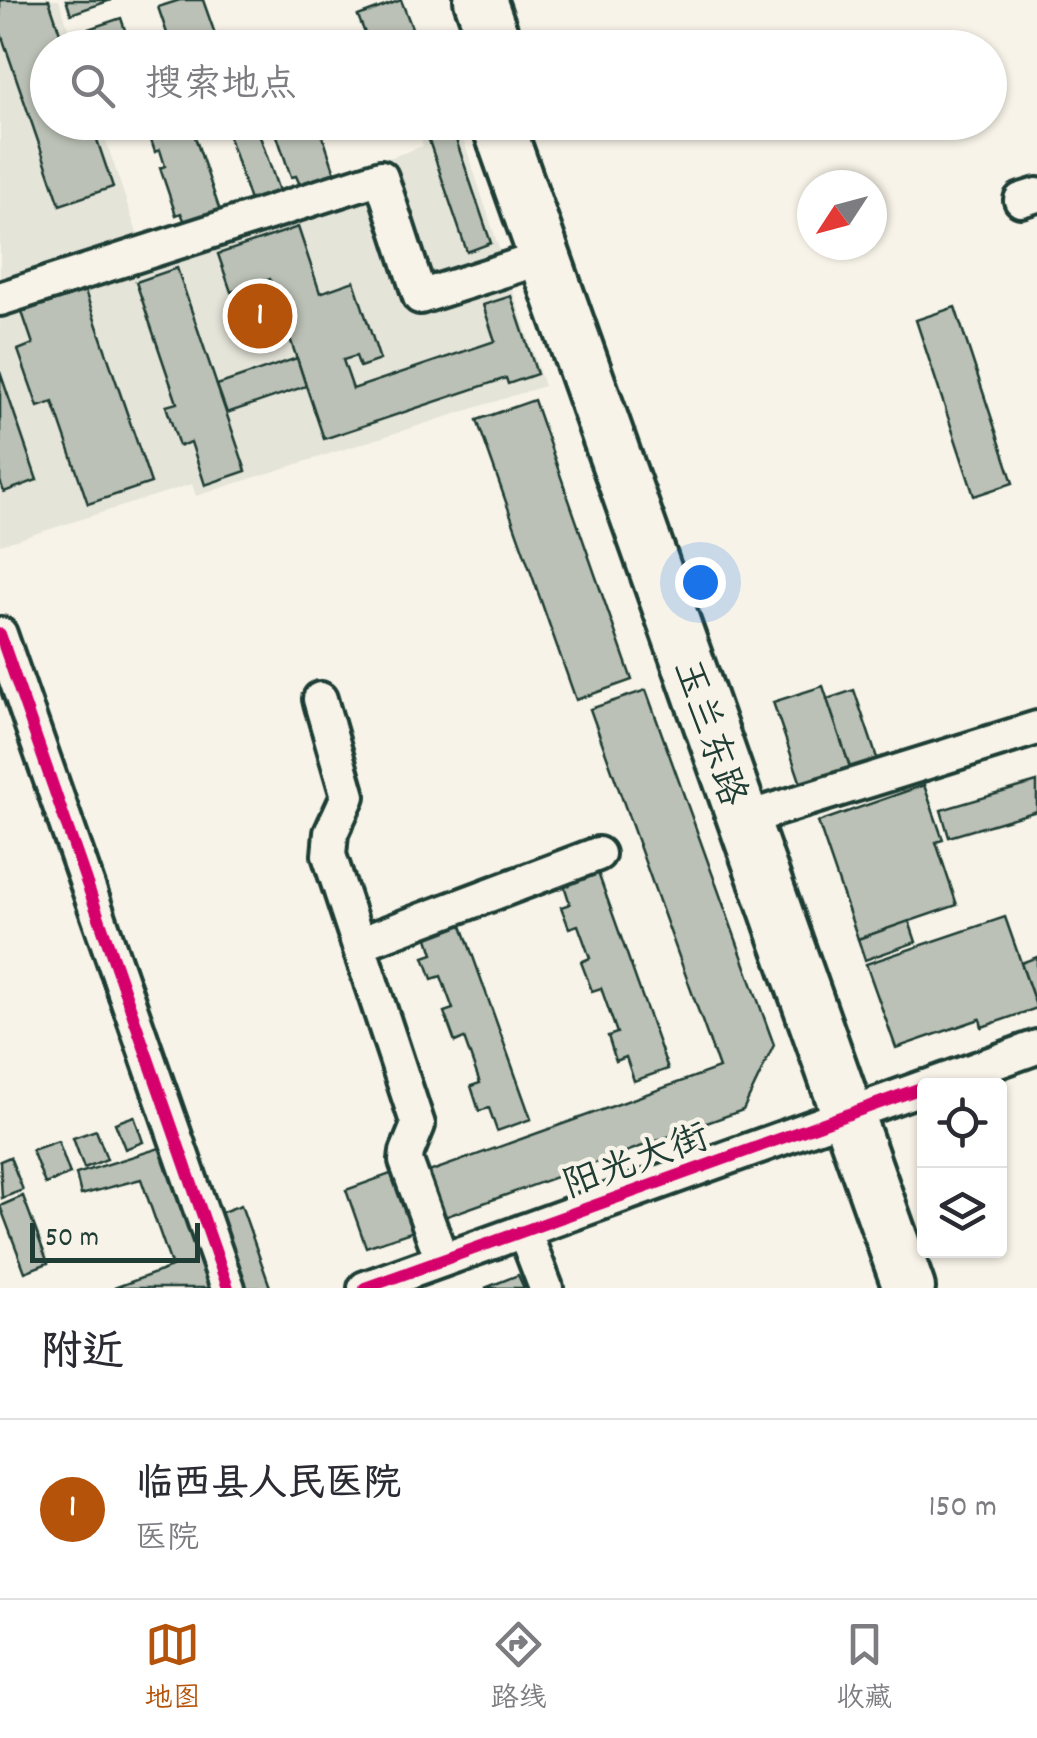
<!DOCTYPE html>
<html lang="zh">
<meta charset="utf-8">
<style>
:root{--surface:#fff;--page:#f2f2f3;--text:#2b2b33;--muted:#7c7c81;--line:#e1e1e2;--accent:#b45309}
body{margin:0;font-family:Dekko,"LXGW WenKai TC",sans-serif;background:var(--page);color:var(--text)}
.controls{position:absolute;right:30px;bottom:30px;display:grid;overflow:hidden;border-radius:10px;box-shadow:0 2px 8px #0004}
.controls button{width:90px;height:90px;display:grid;place-items:center;padding:0;border:0;border-bottom:2px solid var(--line);background:var(--surface);color:var(--text);font:50px sans-serif}
.compass{position:absolute;left:797px;top:170px;width:90px;height:90px;border-radius:50%;background:var(--surface);box-shadow:0 2px 8px #0004;rotate:234deg}
.scale{position:absolute;left:30px;bottom:25px;width:170px;box-sizing:border-box;padding-left:10px;border:5px solid #1f3d34;border-top:0;font-size:28px;line-height:35px;white-space:nowrap;color:#1f3d34;-webkit-text-stroke:8px #f7f3e8;paint-order:stroke}
.you{position:absolute;left:700px;top:582px;width:35px;height:35px;margin:-25px;border:8px solid #fff;border-radius:50%;background:#1a73e8;box-shadow:0 0 0 15px #1a73e833}
.badge{display:grid;place-items:center;width:65px;height:65px;border-radius:50%;background:var(--accent);color:#fff;font-size:32px;font-weight:700}
.pin{position:absolute;translate:-50% -50%;border:5px solid #fff;box-shadow:0 2px 10px #0006}
.list{margin:0;padding:0;list-style:none}
h2{display:flex;justify-content:space-between;align-items:center;height:130px;margin:0;padding:0 40px;font-size:42px}
h2 small{font-size:32px;font-weight:400;color:var(--muted)}
.list li{display:grid;grid-template-columns:65px 1fr auto;gap:30px;align-items:center;box-sizing:border-box;height:180px;padding:0 40px;border-top:2px solid var(--line)}
.list b{display:block;font-size:38px;white-space:nowrap}
.list p{margin:0;font-size:32px;white-space:nowrap;color:var(--muted)}
.list em{font-size:32px;font-style:normal;color:var(--muted)}
.icon{flex:none;width:55px;height:55px;fill:none;stroke:currentColor;stroke-width:2;stroke-linecap:round;stroke-linejoin:round}
.map{position:relative;flex:none;width:1037px;height:1288px;overflow:hidden}
.search{position:absolute;background:var(--surface);box-shadow:0 2px 8px #0004;left:30px;right:30px;top:30px;height:110px;display:flex;align-items:center;gap:25px;box-sizing:border-box;padding:0 35px;border-radius:55px;color:var(--muted);font-size:38px}
.sheet{height:310px;background:var(--surface)}
nav{display:flex;justify-content:space-around;align-items:center;box-sizing:border-box;height:140px;border-top:2px solid var(--line);background:var(--surface);font-size:28px;color:var(--muted)}
nav a{display:grid;justify-items:center;gap:5px}
nav .on{color:var(--accent)}
.map>svg:first-child{display:block}
.built{fill:#e5e4d9}
.building{fill:#bbc1b6;stroke:#1f3d34;stroke-width:2.5}
.lines{fill:none;stroke-linecap:round;stroke-linejoin:round}
.minor-casing{stroke:#1f3d34;stroke-width:40}
.highway-casing{stroke:#1f3d34;stroke-width:58}
.minor{stroke:#f7f3e8;stroke-width:32}
.highway{stroke:#f7f3e8;stroke-width:50}
.cycleway-casing{stroke:#f7f3e8;stroke-width:19}
.cycleway{stroke:#d6006c;stroke-width:12}
.labels{text-anchor:middle;stroke-width:9;stroke-linejoin:round;paint-order:stroke}
.street-label{font-size:38px;fill:#1f3d34;stroke:#f7f3e8}
</style>
<div class="map">
<svg width="1037" height="1288" viewBox="0 0 1037 1288">
<rect width="100%" height="100%" fill="#f7f3e8"/>
<filter id="ink" filterUnits="userSpaceOnUse"><feTurbulence type="fractalNoise" baseFrequency=".01" numOctaves="2"/><feDisplacementMap in="SourceGraphic" scale="20" xChannelSelector="R" yChannelSelector="G"/><feConvolveMatrix kernelMatrix="1 2 1 2 8 2 1 2 1" color-interpolation-filters="sRGB"/></filter>
<g filter="url(#ink)">
<polygon class="built" points="0,0 59,0 75,47 48,48 48,122 100,123 141,245 423,146 417,127 431,123 458,123 544,386 196,496 192,484 0,545"/>
<g class="building">
<polygon points="0,0 49,0 65,48 48,48 48,122 91,122 113,187 60,205 0,31"/>
<polygon points="66,0 111,0 71,14"/>
<polygon points="180,0 203,0 220,48 172,48 158,7"/>
<polygon points="401,0 420,48 371,48 358,16"/>
<polygon points="121,18 131,48 88,48 82,31"/>
<polygon points="145,122 190,122 220,211 185,222 181,213 176,215 160,168 165,166 160,150 155,152"/>
<polygon points="224,122 255,122 279,191 250,201"/>
<polygon points="279,122 318,122 335,173 300,185 296,176 291,177 275,130 280,128"/>
<polygon points="443,122 450,122 491,243 467,252 425,129"/>
<polygon points="298,227 320,293 354,281 380,360 360,367 356,356 343,360 353,389 495,341 483,305 511,296 537,374 508,384 506,378 324,439 270,279 231,292 218,254"/>
<polygon points="177,268 246,471 205,485 191,442 179,446 166,406 177,403 136,282"/>
<polygon points="85,291 151,483 88,504 53,402 38,407 18,350 33,344 22,312"/>
<polygon points="955,307 1013,483 974,496 916,320"/>
<polygon points="297,358 306,386 227,413 217,385"/>
<polygon points="0,372 37,480 4,492 0,481"/>
<polygon points="534,400 632,680 576,700 477,420"/>
<polygon points="823,686 852,773 803,790 773,702"/>
<polygon points="646,690 774,1045 743,1110 442,1218 426,1173 719,1068 590,709"/>
<polygon points="854,690 879,764 852,773 827,699"/>
<polygon points="1037,782 1037,811 949,837 941,810"/>
<polygon points="924,785 943,840 936,842 957,905 858,939 818,822"/>
<polygon points="597,870 668,1069 634,1081 626,1057 616,1061 608,1036 617,1033 601,988 592,991 581,962 590,958 578,925 569,928 561,907 570,904 563,882"/>
<polygon points="1005,917 1037,1008 982,1027 980,1019 896,1048 866,964"/>
<polygon points="460,920 531,1119 497,1131 489,1108 479,1111 471,1086 480,1083 464,1038 455,1042 444,1012 453,1009 441,976 432,979 424,957 433,954 426,932"/>
<polygon points="909,921 916,942 865,960 858,939"/>
<polygon points="1037,957 1037,1008 1021,963"/>
<polygon points="134,1116 143,1142 125,1149 115,1123"/>
<polygon points="96,1130 107,1159 84,1168 73,1138"/>
<polygon points="58,1141 70,1174 45,1184 32,1150"/>
<polygon points="166,1146 217,1288 114,1288 172,1267 141,1179 81,1195 76,1174"/>
<polygon points="10,1157 23,1190 2,1198 0,1161"/>
<polygon points="393,1173 414,1231 366,1247 346,1190"/>
<polygon points="23,1196 48,1263 25,1272 0,1206"/>
<polygon points="241,1205 270,1287 268,1288 239,1288 214,1215"/>
<polygon points="518,1275 524,1288 485,1288"/>
</g>
<g class="lines">
<defs>
<g id="minor">
<polyline points="1021,200 1037,195"/>
<polyline points="0,299 381,177 420,297 545,257"/>
<polyline points="0,634 228,1288"/>
<polyline points="320,699 348,796 331,833 329,855 418,1125 407,1152 406,1161 442,1260"/>
<polyline points="767,812 1037,728"/>
<polyline points="359,944 598,854"/>
<polyline points="929,1086 1037,1047"/>
<polyline points="524,1231 546,1288"/>
<polyline points="365,1288 924,1087"/>
</g>
<g id="highway">
<polyline points="480,0 497,48"/>
<polyline points="497,122 909,1288"/>
</g>
</defs>
<use href="#minor" class="minor-casing"/>
<use href="#highway" class="highway-casing"/>
<use href="#minor" class="minor"/>
<use href="#highway" class="highway"/>
<defs>
<g id="cycleway">
<polyline points="0,634 228,1288"/>
<polyline points="365,1288 924,1087"/>
</g>
</defs>
<use href="#cycleway" class="cycleway-casing"/>
<use href="#cycleway" class="cycleway"/>
</g>
</g>
<g class="labels">
<g class="street-label">
<text transform="translate(712 732) rotate(71)" y="13">玉兰东路</text>
<text transform="translate(635 1159) rotate(-20)" y="13">阳光大街</text>
</g>
</g>
</svg>
<div class="controls">
<button><svg class="icon" aria-label="locate" viewBox="0 0 24 24"><circle cx="12" cy="12" r="6"/><path d="M12 2v4M12 18v4M2 12h4M18 12h4"/></svg></button>
<button><svg class="icon" aria-label="layers" viewBox="0 0 24 24"><path d="M12 4l9 5-9 5-9-5zM3 14l9 5 9-5"/></svg></button>
</div>
<svg class="compass" viewBox="-18 -18 36 36"><path d="M0-13l5 13h-10z" fill="#e53935"/><path d="M0 13l5-13h-10z" fill="#7c7c81"/></svg>
<div class="scale">50 m</div>
<div class="you"></div>
<div class="pin badge" style="left:260px;top:316px">1</div>
<div class="search"><svg class="icon" aria-label="search" viewBox="0 0 24 24"><circle cx="10" cy="10" r="6"/><path d="M15 15l6 6"/></svg>搜索地点</div>
</div>
<section class="sheet">
<h2>附近<small></small></h2>
<ul class="list">
<li><span class="badge">1</span><div><b>临西县人民医院</b><p>医院</p></div><em>150 m</em></li>
</ul>
</section>
<nav>
<a class="on"><svg class="icon" aria-label="map" viewBox="0 0 24 24"><path d="M3 6l6-2 6 2 6-2v14l-6 2-6-2-6 2zM9 4v14M15 6v14"/></svg>地图</a>
<a><svg class="icon" aria-label="directions" viewBox="0 0 24 24"><path d="M12 3l9 9-9 9-9-9zM9 14v-3h6M13 9l2 2-2 2"/></svg>路线</a>
<a><svg class="icon" aria-label="saved" viewBox="0 0 24 24"><path d="M7 4h10v16l-5-4-5 4z"/></svg>收藏</a>
</nav>
